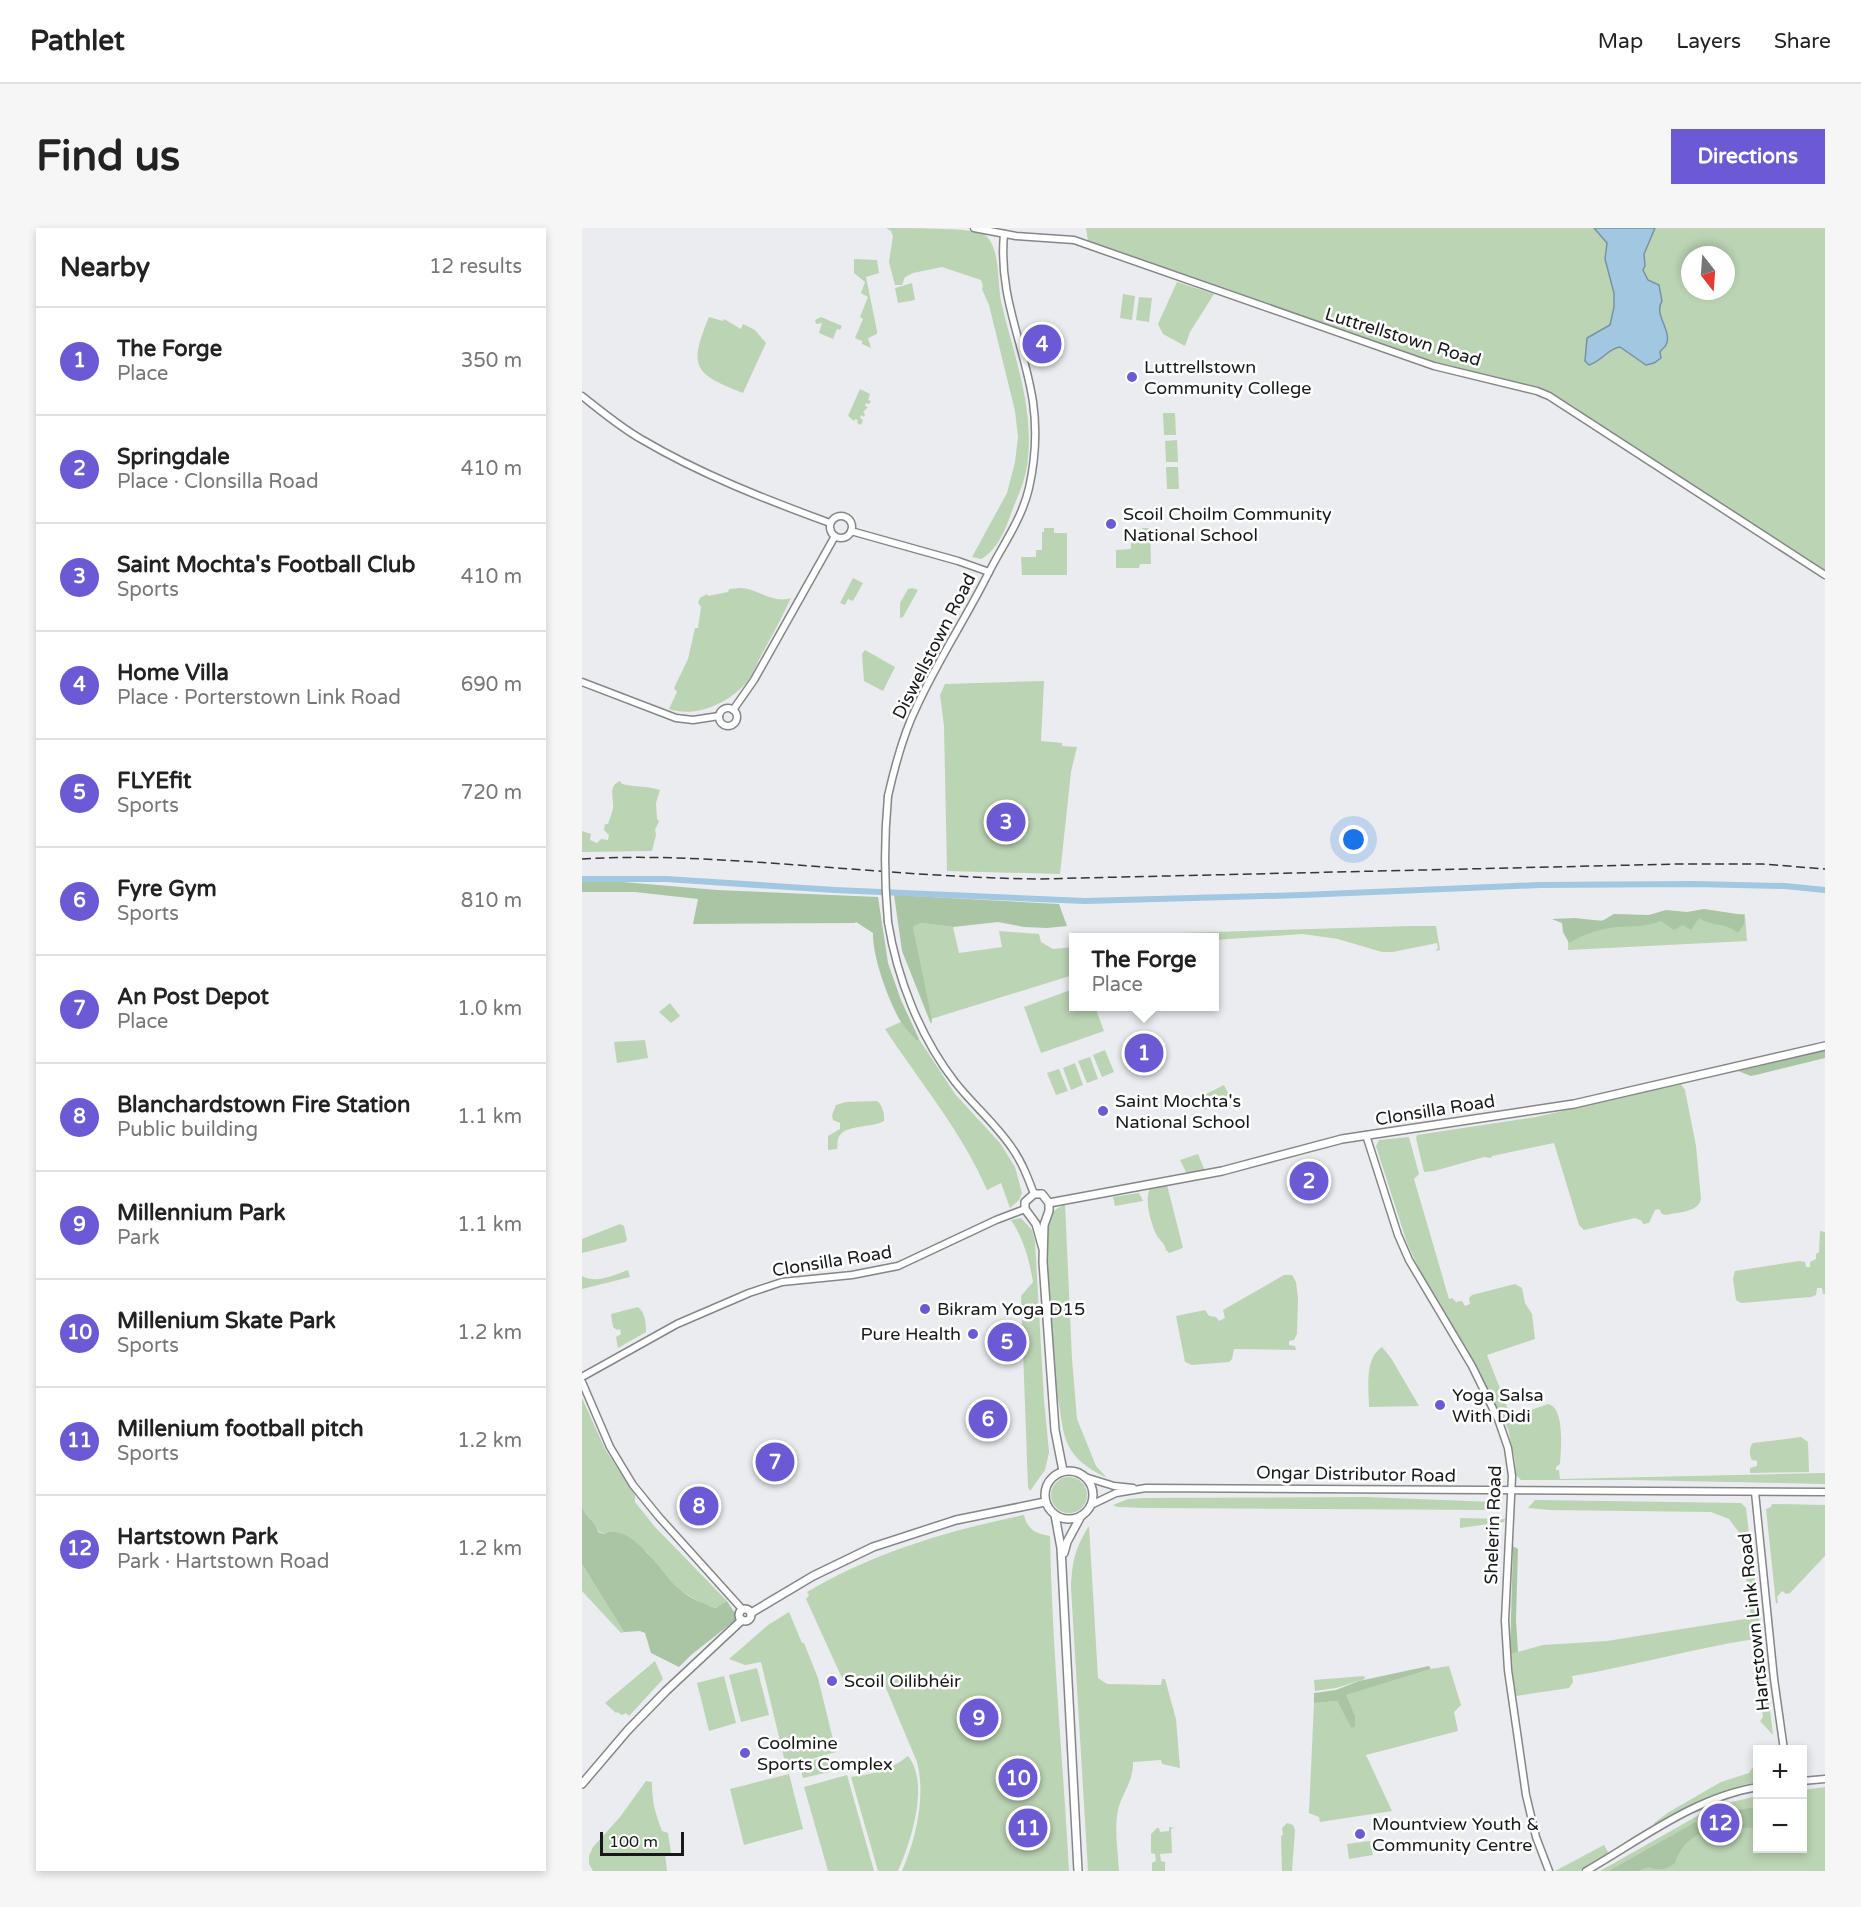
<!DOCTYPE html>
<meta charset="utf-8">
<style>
:root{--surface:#fff;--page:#f6f6f6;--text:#222;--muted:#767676;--line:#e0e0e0;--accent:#6b5ad4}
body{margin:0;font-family:"Varela Round",sans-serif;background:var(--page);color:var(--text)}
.controls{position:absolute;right:18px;bottom:18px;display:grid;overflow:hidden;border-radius:0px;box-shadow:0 3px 9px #0003}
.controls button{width:54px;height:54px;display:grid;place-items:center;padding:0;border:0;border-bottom:2px solid var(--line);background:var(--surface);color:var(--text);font:30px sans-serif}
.compass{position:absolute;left:1099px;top:18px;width:54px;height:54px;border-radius:50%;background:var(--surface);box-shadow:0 3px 9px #0003;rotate:163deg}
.scale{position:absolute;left:18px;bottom:15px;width:84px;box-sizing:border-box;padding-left:6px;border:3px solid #171819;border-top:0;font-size:16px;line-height:21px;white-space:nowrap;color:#171819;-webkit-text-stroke:4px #fff;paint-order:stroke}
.you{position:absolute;left:772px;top:612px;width:21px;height:21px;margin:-15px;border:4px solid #fff;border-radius:50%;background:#1a73e8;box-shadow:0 0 0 9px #1a73e833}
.badge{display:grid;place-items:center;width:39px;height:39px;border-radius:50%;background:var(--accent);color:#fff;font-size:20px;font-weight:700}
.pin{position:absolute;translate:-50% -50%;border:3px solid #fff;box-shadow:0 2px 6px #0006}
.popup{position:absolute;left:487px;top:705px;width:150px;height:78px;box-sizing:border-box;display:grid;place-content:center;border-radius:0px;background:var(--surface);filter:drop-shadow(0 2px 4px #0005);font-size:20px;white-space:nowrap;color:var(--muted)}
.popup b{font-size:22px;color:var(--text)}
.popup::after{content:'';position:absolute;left:50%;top:100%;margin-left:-12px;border:12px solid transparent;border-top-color:var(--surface)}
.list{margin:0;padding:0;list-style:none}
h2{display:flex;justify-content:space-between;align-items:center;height:78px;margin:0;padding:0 24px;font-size:26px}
h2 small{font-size:20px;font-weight:400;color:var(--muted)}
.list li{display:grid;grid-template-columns:39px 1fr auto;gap:18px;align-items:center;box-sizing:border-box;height:108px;padding:0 24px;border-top:2px solid var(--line)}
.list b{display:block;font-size:22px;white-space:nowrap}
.list p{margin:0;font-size:20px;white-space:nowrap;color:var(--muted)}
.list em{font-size:20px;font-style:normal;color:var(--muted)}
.map{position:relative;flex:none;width:1243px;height:1643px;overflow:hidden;border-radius:0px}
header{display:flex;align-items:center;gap:36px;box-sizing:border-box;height:84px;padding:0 30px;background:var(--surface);border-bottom:2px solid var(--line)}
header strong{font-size:28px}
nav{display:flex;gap:33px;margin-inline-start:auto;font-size:21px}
.intro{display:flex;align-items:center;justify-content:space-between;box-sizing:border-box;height:144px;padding:0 36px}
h1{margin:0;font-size:42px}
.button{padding:15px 27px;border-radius:0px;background:var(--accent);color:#fff;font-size:21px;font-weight:700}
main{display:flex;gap:36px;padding:0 36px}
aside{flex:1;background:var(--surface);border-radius:0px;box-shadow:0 3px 9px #0003}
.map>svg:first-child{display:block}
.green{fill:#bbd4b4;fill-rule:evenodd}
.forest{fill:#aac5a3}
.water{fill:#a1c7e1;stroke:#7892a5;stroke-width:1.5}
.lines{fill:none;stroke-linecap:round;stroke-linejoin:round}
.canal{stroke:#a1c7e1;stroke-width:6}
.tertiary-casing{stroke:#848688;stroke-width:9}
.secondary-casing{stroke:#848688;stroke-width:10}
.tertiary{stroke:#fff;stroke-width:6}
.secondary{stroke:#fff;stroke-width:7}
.rail{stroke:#333536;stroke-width:1.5;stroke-dasharray:9 4.5;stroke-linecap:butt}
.tertiary-bridge-casing{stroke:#848688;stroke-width:9;stroke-linecap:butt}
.tertiary-bridge{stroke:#fff;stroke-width:6}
.poi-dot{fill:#6b5ad4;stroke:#fff;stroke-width:2}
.labels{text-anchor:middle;stroke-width:5;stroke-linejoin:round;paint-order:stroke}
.street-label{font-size:18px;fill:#171819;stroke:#fff}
.poi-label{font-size:18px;fill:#171819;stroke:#fff;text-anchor:start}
</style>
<header>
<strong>Pathlet</strong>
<nav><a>Map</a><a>Layers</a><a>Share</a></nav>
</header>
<div class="intro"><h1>Find us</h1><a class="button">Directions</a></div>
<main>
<aside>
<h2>Nearby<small>12 results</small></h2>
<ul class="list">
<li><span class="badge">1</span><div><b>The Forge</b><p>Place</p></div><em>350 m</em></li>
<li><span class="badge">2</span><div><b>Springdale</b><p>Place · Clonsilla Road</p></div><em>410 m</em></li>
<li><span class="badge">3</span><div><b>Saint Mochta's Football Club</b><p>Sports</p></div><em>410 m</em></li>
<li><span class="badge">4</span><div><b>Home Villa</b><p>Place · Porterstown Link Road</p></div><em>690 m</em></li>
<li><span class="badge">5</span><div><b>FLYEfit</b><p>Sports</p></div><em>720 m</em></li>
<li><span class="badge">6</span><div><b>Fyre Gym</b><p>Sports</p></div><em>810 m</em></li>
<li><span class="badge">7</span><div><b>An Post Depot</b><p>Place</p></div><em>1.0 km</em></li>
<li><span class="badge">8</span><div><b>Blanchardstown Fire Station</b><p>Public building</p></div><em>1.1 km</em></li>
<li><span class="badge">9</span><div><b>Millennium Park</b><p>Park</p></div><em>1.1 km</em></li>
<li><span class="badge">10</span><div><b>Millenium Skate Park</b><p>Sports</p></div><em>1.2 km</em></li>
<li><span class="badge">11</span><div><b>Millenium football pitch</b><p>Sports</p></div><em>1.2 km</em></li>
<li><span class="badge">12</span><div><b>Hartstown Park</b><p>Park · Hartstown Road</p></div><em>1.2 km</em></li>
</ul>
</aside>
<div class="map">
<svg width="1243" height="1643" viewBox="0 0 1243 1643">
<rect width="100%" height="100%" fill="#eaecef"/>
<g class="green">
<path d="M304,0C324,0 384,0 400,5C419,15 415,54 419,73C432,130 455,184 444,244C441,257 435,270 430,283C424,300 416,322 399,331L390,329L425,265L433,234L436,209L433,183L407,77L400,61L401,58L399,52L360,39L331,45L323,49L320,57H313L307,34L311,8L309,3Z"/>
<path d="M504,0H1243V343L963,162L856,135L506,13ZM1108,27H1144V63H1108Z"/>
<polygon points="272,31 295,32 297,45 284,49 295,103 295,106 286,110 289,120 280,116 280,113 273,110 281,91 278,89 286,69 279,65 283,54 272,45"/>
<polygon points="595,54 632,66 608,104 603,118 581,106 576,96"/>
<polygon points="330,55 333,72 316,75 313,60"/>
<polygon points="541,66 553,68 550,92 538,90"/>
<polygon points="557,69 570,70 567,94 554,92"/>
<path d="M127,89L141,93L142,91L159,101L161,96L173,102L184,115L161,165C112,146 106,139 127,89Z"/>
<polygon points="239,89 260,98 258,102 255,101 251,111 237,105 240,95 234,96 233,92"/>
<polygon points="278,161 288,166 286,172 289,173 287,176 284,175 283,178 286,179 281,184 283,186 282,189 279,187 278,190 281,192 279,197 275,195 276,192 273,191 272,193 266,188"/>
<polygon points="581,185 593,185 594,207 582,207"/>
<polygon points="595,212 596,234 584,234 583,213"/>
<polygon points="584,239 596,239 597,261 585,261"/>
<polygon points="462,300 472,300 472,305 485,305 485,347 440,347 439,329 454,329 454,322 460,322 460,304 462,304"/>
<polygon points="560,300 568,300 569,336 558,336 557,340 534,340 534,322 549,321 549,303 560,303"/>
<polygon points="271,350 281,355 271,373 266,371 263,377 258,375"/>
<path d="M159,360C176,361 191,376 209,370C200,390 189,409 179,428C174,437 170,449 163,456C145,476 113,490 87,481L95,464L92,460L106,431L113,400H116L119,379L116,375L118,370L125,366L126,368L146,364L147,361Z"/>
<polygon points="330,360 336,362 321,389 318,390 318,375 326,361"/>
<polygon points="283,422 313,439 301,463 282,453 280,426"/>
<polygon points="462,453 459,513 480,515 480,518 495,519 489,544 478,646 365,643 362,498 358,467 363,456"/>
<path d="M38,553L40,556C53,559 65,558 78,562L74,575L75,591L77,593L73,602L74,607L70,623L0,624V603L9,606L8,612L15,615L19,611L26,612L27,607L22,602L23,596H26C28,589 32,582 31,575C31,566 27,558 38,553Z"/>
<polygon points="1163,686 1165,713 986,722 987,694"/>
<polygon points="339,695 371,699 377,725 420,719 417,703 457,706 459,714 471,721 491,719 491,747 349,791 331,699"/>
<polygon points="829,698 854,698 858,722 853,723 856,720 855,715 811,724 800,724 756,711 721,706 633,712 632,710 567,709 565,706"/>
<polygon points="491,761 492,778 513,779 522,803 459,825 442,779"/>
<polygon points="88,775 98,788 89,795 77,784"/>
<path d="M319,794L337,811L373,866L418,915L433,939L440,965L437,972L428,980L419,955L405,962C380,904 338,854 303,801Z"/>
<polygon points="63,812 66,830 35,835 32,814"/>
<polygon points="523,822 532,844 520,849 511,827"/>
<polygon points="508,829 516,851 505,855 496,833"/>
<polygon points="493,835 501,857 489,862 481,840"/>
<polygon points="477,841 486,863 474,867 465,845"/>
<path d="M1099,856L1103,862L1114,918L1119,971C1116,985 1095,984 1084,987L1080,986L1077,981L1073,982L1067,995L1061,996L1060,993L1053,990L1002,1002L997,997L972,915L910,928L909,930L902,929L852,943L842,944L834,910L835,907L954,889Z"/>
<polygon points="642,857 648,869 622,882 616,870"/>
<path d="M295,873C300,876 303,887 302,893C291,900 260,896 256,911C255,914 256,918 255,921L246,922V908L258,901V895L251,892L250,887L254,877L264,874Z"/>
<path d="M827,909L837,946L832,951L867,1071L870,1070L874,1074L880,1073L883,1078L888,1076L887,1070L890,1067L933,1056L940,1060L943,1075L950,1086L953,1111L905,1127L929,1189L966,1176C983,1179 979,1222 978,1236L974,1239V1242H977L978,1251L1243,1245V1256L1051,1252H939L934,1247L933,1232L926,1201L887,1128L846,1060L825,1015L794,918L797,912Z"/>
<polygon points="616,926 623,943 605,946 598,932"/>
<path d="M585,957L601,1020L587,1025L586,1023H584C583,1014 577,1013 574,1006C569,995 562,971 568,961Z"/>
<polygon points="557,965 561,973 533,978 531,969"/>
<path d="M483,976L490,1131L495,1191L514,1238L525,1250C499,1237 484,1225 480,1195C478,1185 478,1175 474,1167L463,999C466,986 472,982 483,976Z"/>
<path d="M439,990L450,1002L453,1013L462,1172L467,1224L463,1242L448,1263L446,1259L439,1068L451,1054C447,1031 442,1012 429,992Z"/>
<polygon points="38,996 42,998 45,1012 43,1014 0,1025 0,1011"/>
<polygon points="1238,1003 1243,1004 1243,1066 1241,1066 1240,1060 1235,1060 1234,1067 1229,1069 1159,1075 1154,1072 1151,1051 1153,1043 1217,1033 1223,1034 1224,1039 1228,1039 1228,1034 1234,1031 1234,1026 1237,1024"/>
<path d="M46,1042L48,1049L0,1061V1048C14,1056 32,1047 46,1042Z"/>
<polygon points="702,1047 710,1047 714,1054 716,1070 715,1106 712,1112 707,1113 707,1117 713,1118 714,1122 652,1121 650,1131 647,1134 610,1137 603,1134 594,1088 623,1082 627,1088 634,1089 637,1093 643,1090 641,1082"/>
<path d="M56,1079C63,1084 64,1095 64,1104L36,1120L34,1109L39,1106L38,1101L35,1102L31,1099L29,1086Z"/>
<path d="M800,1119L809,1130L837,1178L787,1179C787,1160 782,1131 800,1119Z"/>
<path d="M0,1170L23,1221L53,1267V1274L73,1299L145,1373L135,1380L121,1376L96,1361L72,1335L65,1324L16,1303C13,1290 4,1292 0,1277Z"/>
<path d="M1219,1209L1226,1214L1227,1244L1168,1245V1240L1175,1238V1233L1170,1232C1167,1227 1167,1219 1171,1215Z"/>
<circle cx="487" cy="1267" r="18"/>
<polygon points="784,1269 912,1274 918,1280 917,1282 907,1282 565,1280 535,1279 531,1277 546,1271 562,1270"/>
<path d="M953,1272L1159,1275L1164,1280L1191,1507L1178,1493L1181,1489L1173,1422L1175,1421L1173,1411C1112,1420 1052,1438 990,1448L991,1454L987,1460L934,1468L928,1426L961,1417L1025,1413L1169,1390L1159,1307L1147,1291L1129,1284L968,1282L946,1280Z"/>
<polygon points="1190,1276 1243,1277 1243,1328 1208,1365 1204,1366 1200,1363 1195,1369 1196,1374 1194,1376 1184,1281 1189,1279"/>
<path d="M442,1287C445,1301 454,1306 468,1308C470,1420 481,1531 487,1643H320C334,1611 344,1568 335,1534L303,1458L265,1461L224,1371L227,1367L225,1364C293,1324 365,1303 442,1287Z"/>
<polygon points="878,1290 923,1291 922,1294 878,1300"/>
<path d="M507,1298L516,1450L525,1456L579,1457L580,1451H583L594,1491L598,1540L580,1536L579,1532L551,1534C552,1552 540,1565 536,1582C532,1602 536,1623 537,1643H506L489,1360C490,1334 493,1320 507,1298Z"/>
<polygon points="0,1336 42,1404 39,1405 0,1363"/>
<polygon points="207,1384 220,1415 222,1415 236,1450 254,1524 204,1538 179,1434 163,1437 147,1431 186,1397"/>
<polygon points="73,1433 81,1451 47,1488 44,1485 40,1487 35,1484 34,1485 23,1475"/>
<polygon points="867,1438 879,1477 872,1484 876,1503 784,1527 810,1583 738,1594 737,1589 727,1585 732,1475 755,1473 769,1500 773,1488 763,1467 849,1441"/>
<polygon points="175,1440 187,1487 159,1494 147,1447"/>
<polygon points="142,1448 154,1495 127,1503 115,1455"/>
<polygon points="782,1448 783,1451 754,1460 733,1463 732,1452"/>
<path d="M326,1528C348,1555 329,1614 316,1643H296L269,1549C291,1546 309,1542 326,1528Z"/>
<polygon points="244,1529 248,1544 221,1550 217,1536"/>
<path d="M1175,1533V1554C1139,1561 1105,1579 1074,1598L1072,1595L1087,1584L1139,1554L1167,1545Z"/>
<polygon points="207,1546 221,1601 162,1617 148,1561"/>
<polygon points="265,1547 292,1643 246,1643 222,1559"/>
<path d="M64,1553L70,1554C70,1574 73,1584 80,1603L86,1605L89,1625L83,1626L85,1643H11L7,1636V1628L11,1619L38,1589Z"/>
<polygon points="1243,1559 1243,1643 1018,1643 1133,1578 1175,1568 1176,1620 1220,1620 1221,1562"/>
<polygon points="705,1595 711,1597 713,1602 710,1643 700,1643 699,1608 701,1607 700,1600"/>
<polygon points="587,1599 593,1600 589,1601 590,1625 578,1626 579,1633 583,1634 583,1643 570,1643 570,1635 574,1633 573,1626 569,1625 569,1606 575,1600 577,1600 578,1604 587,1603"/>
<polygon points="788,1613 791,1627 767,1631 765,1616"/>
<polygon points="1022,1617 1027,1626 998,1643 973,1643"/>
</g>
<g class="forest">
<path d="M29,653L135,662L296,669L306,735L319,772L337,811L334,812C329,806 323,800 319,794C307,774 290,728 291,705L274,694L273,695L111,696L116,671L53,664H0V654Z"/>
<polygon points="312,667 477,676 485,698 465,700 442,699 416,694 371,699 339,695 331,699 350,792 349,796 320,723"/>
<path d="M1122,681L1162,687V696L1156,705C1144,694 1129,699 1117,690L1109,702L1101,697L1092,702L1079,693C1062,699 1054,698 1037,699C1019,700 1002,706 987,715L981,704L980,695L970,691L993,690L1020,693L1032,686L1067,687L1084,682L1105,684Z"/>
<polygon points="1243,823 1243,830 1174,847 1169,848 1156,843"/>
<path d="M0,1277C4,1292 13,1290 16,1304L22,1306C50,1293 79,1346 97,1361C108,1370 121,1376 134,1380L145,1373L156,1390L109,1427L97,1439L69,1425L63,1405L58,1403L42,1404L0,1336Z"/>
<polygon points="931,1318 936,1321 934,1392 936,1424 928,1426"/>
<polygon points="847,1438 849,1441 764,1467 773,1488 773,1499 769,1500 755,1473 732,1475 732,1465 754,1462 777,1453"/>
<path d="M1175,1579V1586H1171L1172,1600L1151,1599L1144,1595C1121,1604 1101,1609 1093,1635C1084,1642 1076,1643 1066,1639L1056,1643H1027L1112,1595L1155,1582Z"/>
</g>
<path class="water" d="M1012,0H1073L1062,26L1063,38L1061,42L1066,52L1077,57L1080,73C1071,87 1091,103 1084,117C1083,120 1079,121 1078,124L1079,130L1072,135L1064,137L1038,119C1026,120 1021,133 1007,137L1003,133L1005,110L1028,97L1032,79V65L1023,31L1025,15Z"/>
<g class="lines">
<polyline class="canal" points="0,651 84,651 253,662 503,673 720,667 958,657 1112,656 1203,658 1243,662"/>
<defs>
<g id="tertiary">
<polyline points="392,0 434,8 492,12 852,138 955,163 967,168 1243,347"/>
<path d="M0,168C19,183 38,199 59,211C118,246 185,272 248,295"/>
<circle cx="259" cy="299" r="11"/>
<polyline points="269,303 376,333 407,344"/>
<polyline points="0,454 94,490 111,492 137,488"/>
<circle cx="146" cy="489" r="9"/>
<polyline points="151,482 172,452 253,308"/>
<path d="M306,568C313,537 321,506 335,478C356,432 384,390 406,346C420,318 440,291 447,260C453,233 455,202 451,174C442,115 416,68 422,6"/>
<path d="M306,694C315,750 338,809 373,854C391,877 414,896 430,920C440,934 446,950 452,966"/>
<polyline points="784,907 816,1007 827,1032 890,1138 916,1191 926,1220 930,1248 923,1393 926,1442 944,1567 954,1609 967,1643"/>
<polyline points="0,1149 95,1096 167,1065 200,1054 270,1047 316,1038 414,992 443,981"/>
<polyline points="0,1154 28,1219 51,1257 77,1289 160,1381"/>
<polyline points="503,1249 532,1258 551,1260"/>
<polyline points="1173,1264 1192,1451 1202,1522"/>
<polyline points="509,1277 534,1265 564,1260 1243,1264"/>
<polyline points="1220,1553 1243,1551"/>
<path d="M1004,1643C1058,1612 1113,1569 1176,1559"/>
</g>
<g id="secondary">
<polyline points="467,975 640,943 760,911 992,876 1243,818"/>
<polyline points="461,1021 454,996 443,981 443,974 452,966 460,966 467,975 467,983 462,997 461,1034 473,1202 481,1243"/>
<circle cx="487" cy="1267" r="24"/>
<polyline points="473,1287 479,1320 496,1643"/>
<polyline points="482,1325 485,1314 499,1288"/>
<circle cx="163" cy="1387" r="6"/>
<polyline points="169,1385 231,1348 291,1319 374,1292 463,1274"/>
<polyline points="0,1556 46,1502 84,1463 160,1392"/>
</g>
</defs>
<use href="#tertiary" class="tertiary-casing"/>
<use href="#secondary" class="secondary-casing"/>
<use href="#tertiary" class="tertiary"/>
<use href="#secondary" class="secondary"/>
<path class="rail" d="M0,631C67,627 134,631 201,636C286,642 371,650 456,651L1097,636H1181L1243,641"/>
<defs>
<path id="tertiary-bridge" d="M306,694C302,651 302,611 306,568"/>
</defs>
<use href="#tertiary-bridge" class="tertiary-bridge-casing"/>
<use href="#tertiary-bridge" class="tertiary-bridge"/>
</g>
<g class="poi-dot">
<circle cx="550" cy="149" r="6"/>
<circle cx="529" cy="296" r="6"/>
<circle cx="521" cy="883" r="6"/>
<circle cx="343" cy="1081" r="6"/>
<circle cx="391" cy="1106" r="6"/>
<circle cx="858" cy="1177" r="6"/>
<circle cx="250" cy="1453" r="6"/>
<circle cx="163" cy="1525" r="6"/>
<circle cx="778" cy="1606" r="6"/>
</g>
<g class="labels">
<g class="street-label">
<text transform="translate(821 109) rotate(17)" y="6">Luttrellstown Road</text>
<text transform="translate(352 418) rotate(-63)" y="6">Diswellstown Road</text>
<text transform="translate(853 882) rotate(-9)" y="6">Clonsilla Road</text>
<text transform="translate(250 1033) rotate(-9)" y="6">Clonsilla Road</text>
<text transform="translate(774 1246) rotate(1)" y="6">Ongar Distributor Road</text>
<text transform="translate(911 1297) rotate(-88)" y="6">Shelerin Road</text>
<text transform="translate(1172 1394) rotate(-96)" y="6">Hartstown Link Road</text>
</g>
<g class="poi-label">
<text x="562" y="145">Luttrellstown<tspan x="562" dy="21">Community College</tspan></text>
<text x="541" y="292">Scoil Choilm Community<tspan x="541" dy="21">National School</tspan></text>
<text x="533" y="879">Saint Mochta's<tspan x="533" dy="21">National School</tspan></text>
<text x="355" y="1087">Bikram Yoga D15</text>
<text x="379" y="1112" text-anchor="end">Pure Health</text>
<text x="870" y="1173">Yoga Salsa<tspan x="870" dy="21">With Didi</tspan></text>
<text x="262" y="1459">Scoil Oilibhéir</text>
<text x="175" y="1521">Coolmine<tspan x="175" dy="21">Sports Complex</tspan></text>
<text x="790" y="1602">Mountview Youth &amp;<tspan x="790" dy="21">Community Centre</tspan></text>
</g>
</g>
</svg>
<div class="controls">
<button>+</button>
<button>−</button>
</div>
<svg class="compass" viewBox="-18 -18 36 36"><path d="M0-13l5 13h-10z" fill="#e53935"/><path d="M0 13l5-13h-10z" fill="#767676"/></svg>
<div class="scale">100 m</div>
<div class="you"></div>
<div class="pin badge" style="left:562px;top:825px">1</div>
<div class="popup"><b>The Forge</b>Place</div>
<div class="pin badge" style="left:727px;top:953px">2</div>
<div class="pin badge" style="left:424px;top:594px">3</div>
<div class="pin badge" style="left:460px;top:116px">4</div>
<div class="pin badge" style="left:425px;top:1114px">5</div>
<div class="pin badge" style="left:406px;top:1191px">6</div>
<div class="pin badge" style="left:193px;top:1234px">7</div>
<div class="pin badge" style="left:117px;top:1278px">8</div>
<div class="pin badge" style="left:397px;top:1490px">9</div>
<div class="pin badge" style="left:436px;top:1550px">10</div>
<div class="pin badge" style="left:446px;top:1600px">11</div>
<div class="pin badge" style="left:1138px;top:1595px">12</div>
</div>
</main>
